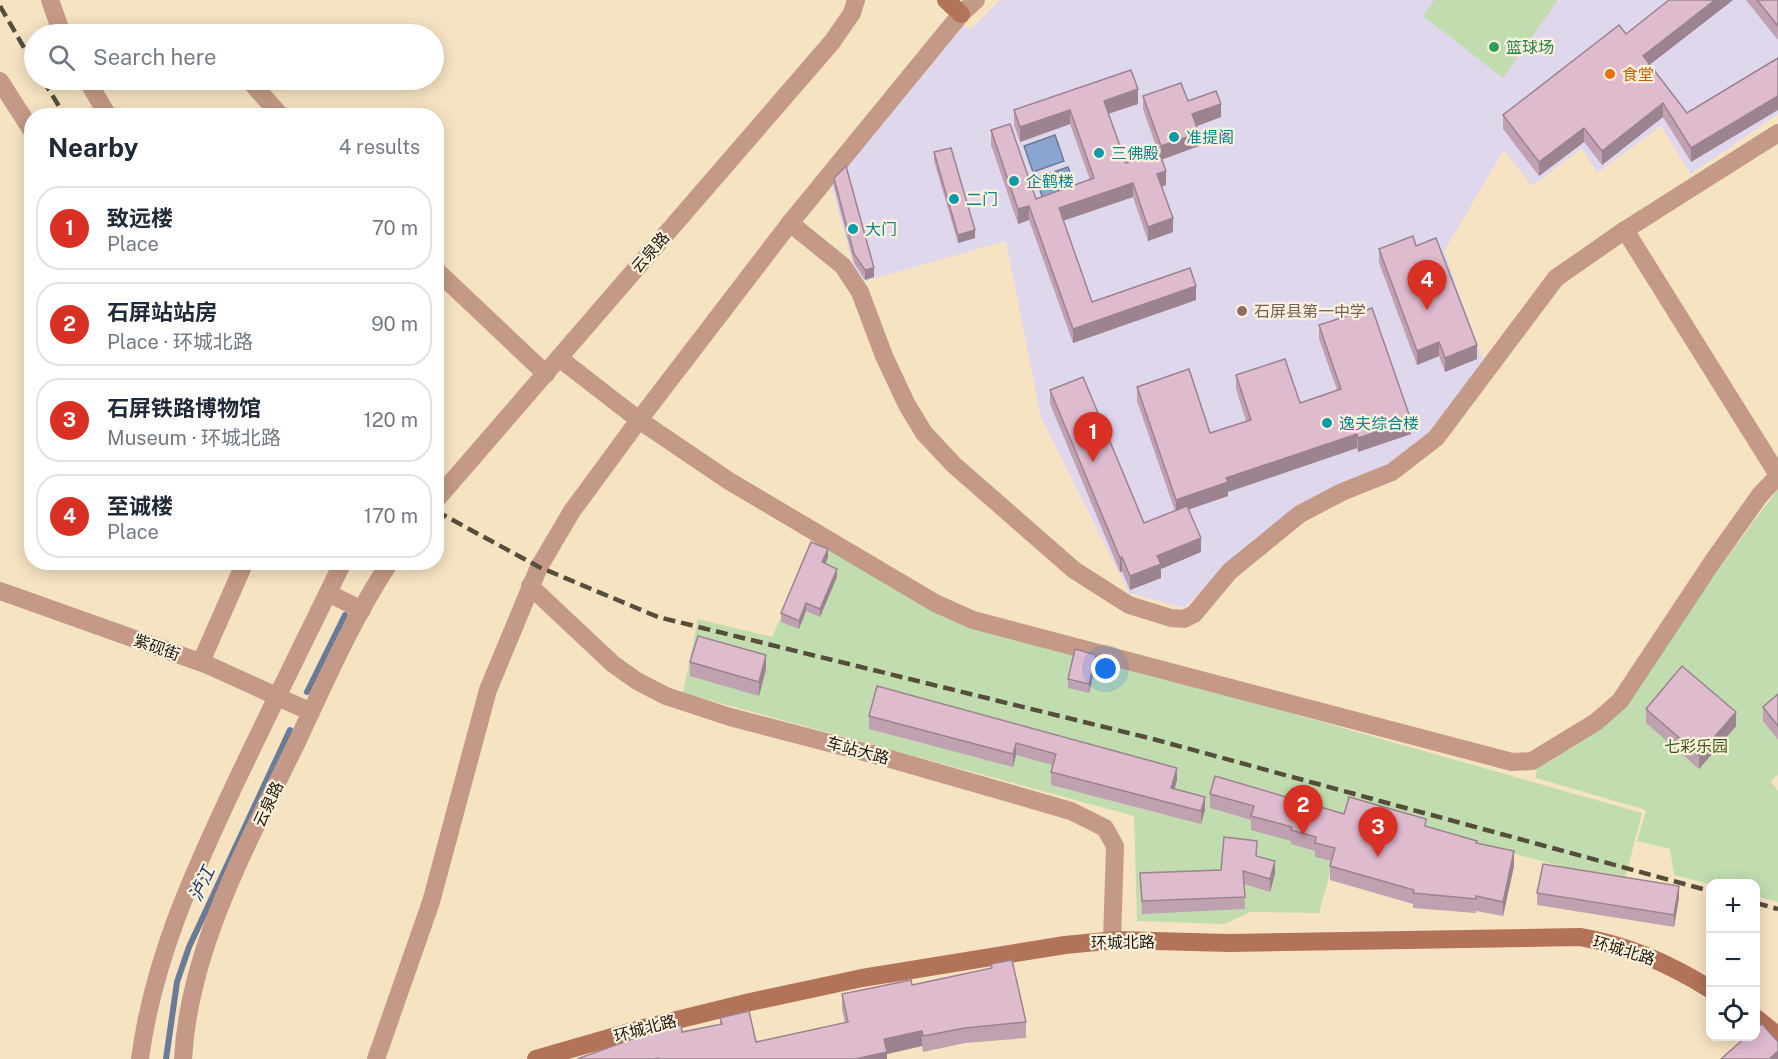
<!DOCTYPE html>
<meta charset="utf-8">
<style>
:root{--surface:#fff;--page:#f6f6f7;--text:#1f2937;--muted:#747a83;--line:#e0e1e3;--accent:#d93025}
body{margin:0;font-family:"Public Sans","Noto Sans SC",sans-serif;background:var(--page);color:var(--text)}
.controls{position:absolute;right:18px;bottom:18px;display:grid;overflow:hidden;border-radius:12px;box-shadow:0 3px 15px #0003}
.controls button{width:54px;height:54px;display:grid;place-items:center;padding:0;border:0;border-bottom:2px solid var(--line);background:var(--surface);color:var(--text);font:30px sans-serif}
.you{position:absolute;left:1106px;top:669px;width:21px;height:21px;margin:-15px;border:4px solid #fff;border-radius:50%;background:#1a73e8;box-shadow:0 0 0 9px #1a73e833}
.badge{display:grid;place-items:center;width:39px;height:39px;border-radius:50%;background:var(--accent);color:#fff;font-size:20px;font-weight:700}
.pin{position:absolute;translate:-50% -50px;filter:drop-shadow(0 2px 3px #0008)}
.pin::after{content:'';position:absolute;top:32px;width:21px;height:18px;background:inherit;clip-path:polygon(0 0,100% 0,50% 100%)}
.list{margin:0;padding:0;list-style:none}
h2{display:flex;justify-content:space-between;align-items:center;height:78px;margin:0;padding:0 24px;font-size:26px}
h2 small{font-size:20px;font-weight:400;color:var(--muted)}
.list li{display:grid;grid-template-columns:39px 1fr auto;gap:18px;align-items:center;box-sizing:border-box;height:84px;margin:0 12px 12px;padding:0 12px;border:2px solid var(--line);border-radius:24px}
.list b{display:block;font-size:22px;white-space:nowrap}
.list p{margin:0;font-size:20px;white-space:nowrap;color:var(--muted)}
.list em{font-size:20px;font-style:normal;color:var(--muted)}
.icon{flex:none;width:33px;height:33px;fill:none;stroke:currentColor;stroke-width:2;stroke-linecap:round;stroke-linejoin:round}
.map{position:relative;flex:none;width:1778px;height:1059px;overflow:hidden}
.search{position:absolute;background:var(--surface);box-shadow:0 3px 15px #0003;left:24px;top:24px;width:420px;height:66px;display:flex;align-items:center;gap:15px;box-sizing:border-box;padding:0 21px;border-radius:33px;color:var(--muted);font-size:22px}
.panel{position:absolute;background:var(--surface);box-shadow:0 3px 15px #0003;left:24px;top:108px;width:420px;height:462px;border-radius:24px}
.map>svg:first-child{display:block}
.education{fill:#dfd8ed}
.green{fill:#c1ddaf}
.water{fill:#8aa5d2;stroke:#6a7b97;stroke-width:1.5}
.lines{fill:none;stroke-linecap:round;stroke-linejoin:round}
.stream{stroke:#6a7b97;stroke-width:6}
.street{stroke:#c59987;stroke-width:18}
.secondary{stroke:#b27358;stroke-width:18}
.rail{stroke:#574d3b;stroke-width:4.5;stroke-dasharray:12 6;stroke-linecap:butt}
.wall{fill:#c0a1b1}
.shaded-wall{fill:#9c8390}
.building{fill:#dfbbce;stroke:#9c8390;stroke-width:1.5}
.leisure-dot{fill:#2e9e5b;stroke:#fdf2de;stroke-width:2}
.food-dot{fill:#e8710a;stroke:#fdf2de;stroke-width:2}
.culture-dot{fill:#0f9aa8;stroke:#fdf2de;stroke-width:2}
.education-dot{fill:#8d6e63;stroke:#fdf2de;stroke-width:2}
.labels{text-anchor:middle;stroke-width:4.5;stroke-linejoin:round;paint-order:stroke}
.leisure-label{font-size:16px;fill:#27864d;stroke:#fdf2de;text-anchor:start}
.food-label{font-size:16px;fill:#c56008;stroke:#fdf2de;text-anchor:start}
.culture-label{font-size:16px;fill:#0d838f;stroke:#fdf2de;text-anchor:start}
.street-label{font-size:16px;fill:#1f180c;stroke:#fdf2de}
.education-label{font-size:16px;fill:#785e54;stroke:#fdf2de;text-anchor:start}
.park-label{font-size:16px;fill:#365916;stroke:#fdf2de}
.water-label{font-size:18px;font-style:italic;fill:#1d3d74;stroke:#fdf2de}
</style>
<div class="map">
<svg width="1778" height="1059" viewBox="0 0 1778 1059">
<rect width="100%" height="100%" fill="#f6e3c2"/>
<polygon class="education" points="1000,0 1778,0 1778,114 1691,174 1661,126 1597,173 1582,148 1532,186 1504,150 1444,251 1484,363 1429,432 1392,467 1224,569 1184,608 1129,593 1041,417 1006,241 858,283 830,180 959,24 971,29"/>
<g class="green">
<polygon points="1434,0 1558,0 1503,78 1423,16"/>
<polygon points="1778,489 1778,774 1771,782 1778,791 1778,902 1756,896 1756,884 1710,884 1674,875 1670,849 1637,841 1646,810 1536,778 1537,763 1633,693 1728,556"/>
<polygon points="821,525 978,629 1104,660 1642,813 1624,883 1348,809 1319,913 1250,912 1225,924 1137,921 1134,816 683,693 698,619 772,637"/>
</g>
<g class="water">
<polygon points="1055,135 1064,161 1033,172 1024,146"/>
<polygon points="1068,167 1076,191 1044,202 1036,178"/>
</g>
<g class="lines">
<g class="stream">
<polyline points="307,692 345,615"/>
<polyline points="166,1059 177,982 189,947 290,730"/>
</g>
<g class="street">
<polyline points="50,0 62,34"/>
<polyline points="87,80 108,116"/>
<polyline points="249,80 281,116"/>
<polyline points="0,81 32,131"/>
<polyline points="790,223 843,266 860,292 884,356 907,405 924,433 954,465 1074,570 1129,605 1171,618 1184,619 1194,614 1230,571 1300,514 1342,492 1392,472 1436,438 1556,278 1625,230 1778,133"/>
<polyline points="1625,230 1778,475"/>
<polyline points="436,270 546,374"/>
<polyline points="559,358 639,420 729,481 935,603 973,620 1512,762 1532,761 1596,722 1620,701 1713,561 1760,495 1778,476"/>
<polyline points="436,500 832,42 852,13 856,0"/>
<polyline points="530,586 613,664 637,681 666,696 730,717 887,758 1071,811 1105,828 1115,846 1112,941"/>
<polyline points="0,591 208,665 311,712"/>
<polyline points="328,593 362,610"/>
<polyline points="201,662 245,562"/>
<path d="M140,1059C153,960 193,873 235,784C270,710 307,636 343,562"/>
<path d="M183,1059C189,947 250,839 298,740C326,680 353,618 390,562"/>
<polyline points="376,1059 431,902 488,690 539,567 572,511 639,420 790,223 961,14 976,0"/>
</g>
<g class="secondary">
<polyline points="946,0 961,14"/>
<polyline points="1756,1018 1778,1036"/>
<path d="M536,1059L644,1028L750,1002L862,978L1065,945L1117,940L1230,943L1580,937C1628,945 1670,964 1710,989"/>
</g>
<g class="rail">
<polyline points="0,6 34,65"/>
<polyline points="43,80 65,116"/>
<polyline points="436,511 539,567 658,617 1153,739 1710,891"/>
<polyline points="1756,903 1778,909"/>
</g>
</g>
<g class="wall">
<polygon points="1733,0 1650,64 1687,113 1778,58 1691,162 1663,117 1602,165 1584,142 1539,176 1503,129 1503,115 1626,34"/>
<polygon points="1746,0 1778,0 1778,40"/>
<polygon points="1143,96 1188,101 1221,117 1196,126 1199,146 1162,159 1166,185 1162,187 1173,232 1148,241 1133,197 1063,221 1092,302 1196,300 1073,343 1029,220 1018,224 991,145 991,130 1036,199 1090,180 1070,124 1020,142 1014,125 1014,110 1138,104 1108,114 1126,163 1158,152 1143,109"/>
<polygon points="934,152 975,238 958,243 934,161"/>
<polygon points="834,178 874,277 865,280 854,263 834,187"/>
<polygon points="1416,246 1477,359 1445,372 1439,356 1417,365 1379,263 1379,249"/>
<polygon points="1319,325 1411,434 1358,452 1357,448 1228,492 1228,496 1189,509 1201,552 1161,569 1161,578 1130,590 1122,571 1120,572 1050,404 1050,390 1144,523 1175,511 1137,401 1137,387 1210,433 1246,421 1236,389 1236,375 1300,403 1337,390 1319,339"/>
<polygon points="828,558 825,563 837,577 820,617 806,611 799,629 781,622 781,613"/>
<polygon points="690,662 766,669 759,696 690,676"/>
<polygon points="1096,664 1089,693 1068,688 1068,679"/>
<polygon points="877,686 1177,780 1175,789 1205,810 1201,824 1051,785 1051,772 1053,765 1016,755 1013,767 869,729 869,716"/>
<polygon points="1778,694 1778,740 1763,721 1763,707"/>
<polygon points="1646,709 1736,726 1699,769 1646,723"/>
<polygon points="1210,794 1426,827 1477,843 1514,866 1503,916 1476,911 1476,913 1413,908 1413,904 1330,880 1330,866 1331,861 1315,857 1315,851 1291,844 1291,841 1251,830 1251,820 1210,808"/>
<polygon points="1257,856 1275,874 1270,892 1244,884 1245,909 1142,914 1140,873 1221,870"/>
<polygon points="1537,893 1679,898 1674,927 1537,905"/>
<polygon points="991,964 1026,1022 1026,1038 965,1043 923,1052 922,1046 887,1054 887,1059 682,1032 720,1024 720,1018 756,1042 845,1023 842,1009 842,994 912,985 991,969"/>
</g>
<g class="shaded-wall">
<polygon points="1715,0 1733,0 1643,70 1643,56"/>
<polygon points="1138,89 1138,104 1104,115 1104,101"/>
<polygon points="1778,96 1778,110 1691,162 1691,148"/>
<polygon points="1663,103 1663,117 1602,165 1602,151"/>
<polygon points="1221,104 1221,117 1192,128 1192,114"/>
<polygon points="1070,110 1070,124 1020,142 1020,127"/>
<polygon points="1584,128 1584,142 1539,176 1539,162"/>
<polygon points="1199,133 1199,146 1161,160 1161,146"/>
<polygon points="1166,171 1166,185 1157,188 1157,174"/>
<polygon points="1133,183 1133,197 1059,222 1059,208"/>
<polygon points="1029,206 1029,220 1018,224 1018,209"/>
<polygon points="1173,218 1173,232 1148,241 1148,227"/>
<polygon points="975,230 975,238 958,243 958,235"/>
<polygon points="874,268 874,277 865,280 865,270"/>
<polygon points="1196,286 1196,300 1073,343 1073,329"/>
<polygon points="1439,342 1439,356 1417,365 1417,351"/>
<polygon points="1477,345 1477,359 1445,372 1445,358"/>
<polygon points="1411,420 1411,434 1358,452 1358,438"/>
<polygon points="1357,434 1357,448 1228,492 1228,496 1176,514 1176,500 1226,478"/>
<polygon points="1201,538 1201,552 1161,569 1161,578 1130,590 1130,576 1157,556"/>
<polygon points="828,549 828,558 822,570 822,562"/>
<polygon points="1122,557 1122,571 1120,572 1120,558"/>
<polygon points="837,569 837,577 820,617 820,609"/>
<polygon points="806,603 806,611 799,629 799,621"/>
<polygon points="766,655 766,669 759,696 759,682"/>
<polygon points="1096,655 1096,664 1089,693 1089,684"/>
<polygon points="1736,712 1736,726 1699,769 1699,755"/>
<polygon points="1016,743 1016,755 1013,767 1013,754"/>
<polygon points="1177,768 1177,780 1171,800 1171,788"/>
<polygon points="1205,797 1205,810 1201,824 1201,811"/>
<polygon points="1514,851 1514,866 1503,916 1503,902"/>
<polygon points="1275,861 1275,874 1270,892 1270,879"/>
<polygon points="1679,886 1679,898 1674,927 1674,915"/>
<polygon points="922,1031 922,1046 887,1054 887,1059 855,1059 884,1039"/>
<polygon points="1778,1051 1778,1059 1769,1059"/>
</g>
<g class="building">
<polygon points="1669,0 1715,0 1643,56 1687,113 1778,58 1778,96 1691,148 1663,103 1602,151 1584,128 1539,162 1503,115 1619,25 1626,34"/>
<polygon points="1757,0 1778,0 1778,26"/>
<polygon points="1131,70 1138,89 1104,101 1126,163 1159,152 1166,171 1157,174 1173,218 1148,227 1133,183 1059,208 1092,302 1190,268 1196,286 1073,329 1029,206 1018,209 991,130 1010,124 1036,199 1094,178 1070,110 1020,127 1014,110"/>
<polygon points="1181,83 1188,101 1216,91 1221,104 1192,114 1199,133 1161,146 1143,96"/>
<polygon points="951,148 975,230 958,235 934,152"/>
<polygon points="846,166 874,268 865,270 854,254 834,178"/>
<polygon points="1413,236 1416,246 1436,238 1477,345 1445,358 1439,342 1417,351 1379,249"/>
<polygon points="1372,308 1411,420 1358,438 1357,434 1226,478 1228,482 1176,500 1137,387 1189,369 1210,433 1251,420 1236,375 1285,359 1300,403 1341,389 1319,325"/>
<polygon points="1083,377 1144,523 1187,506 1201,538 1157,556 1161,564 1130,576 1122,557 1120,558 1050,390"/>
<polygon points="811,542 828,549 822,562 837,569 820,609 806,603 799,621 781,613"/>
<polygon points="698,636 766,655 759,682 690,662"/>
<polygon points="1075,649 1096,655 1089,684 1068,679"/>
<polygon points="1682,666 1736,712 1699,755 1646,709"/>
<polygon points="877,686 1177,768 1171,788 1205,797 1201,811 1051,772 1056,754 1016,743 1013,754 869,716"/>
<polygon points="1778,694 1778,726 1763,707"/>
<polygon points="1215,776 1344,814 1349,797 1426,819 1425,826 1477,841 1476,843 1514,851 1503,902 1476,896 1476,899 1413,893 1414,890 1330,866 1335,848 1315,843 1316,837 1291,830 1292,827 1251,816 1254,806 1210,794"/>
<polygon points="1224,837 1257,841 1256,856 1275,861 1270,879 1243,871 1245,897 1142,901 1140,873 1221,870"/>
<polygon points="1543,864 1679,886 1674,915 1537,893"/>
<polygon points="1012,960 1026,1022 965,1028 923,1036 922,1031 884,1039 887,1052 855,1059 658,1059 658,1058 655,1059 577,1059 652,1032 681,1025 682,1032 722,1024 720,1018 749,1011 756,1042 848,1022 842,994 911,980 912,985 992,968 991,964"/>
<polygon points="1762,1024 1778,1042 1778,1051 1769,1059 1721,1059 1747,1036 1755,1036 1755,1029"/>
</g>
<circle class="leisure-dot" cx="1494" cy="47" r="6"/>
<circle class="food-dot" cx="1610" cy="74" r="6"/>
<g class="culture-dot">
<circle cx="1174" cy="137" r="6"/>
<circle cx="1099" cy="153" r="6"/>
<circle cx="1014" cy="181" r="6"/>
<circle cx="954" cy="199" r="6"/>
<circle cx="853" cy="229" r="6"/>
<circle cx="1327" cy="423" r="6"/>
</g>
<circle class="education-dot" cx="1242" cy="311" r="6"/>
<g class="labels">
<g class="leisure-label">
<text x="1506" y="53">篮球场</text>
</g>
<g class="food-label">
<text x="1622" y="80">食堂</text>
</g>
<g class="culture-label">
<text x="1186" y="143">准提阁</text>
<text x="1111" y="159">三佛殿</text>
<text x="1026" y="187">企鹤楼</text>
<text x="966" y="205">二门</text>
<text x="865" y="235">大门</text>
<text x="1339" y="429">逸夫综合楼</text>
</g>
<g class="street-label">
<text transform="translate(650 252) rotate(-49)" y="6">云泉路</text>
<text transform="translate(157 647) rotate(20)" y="6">紫砚街</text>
<text transform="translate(858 750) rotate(15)" y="6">车站大路</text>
<text transform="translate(268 804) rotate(-65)" y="6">云泉路</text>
<text transform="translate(1123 942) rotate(-1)" y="6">环城北路</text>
<text transform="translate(1624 950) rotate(17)" y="6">环城北路</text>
<text transform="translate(645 1028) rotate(-15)" y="6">环城北路</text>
</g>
<g class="education-label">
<text x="1254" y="317">石屏县第一中学</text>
</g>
<g class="park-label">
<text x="1696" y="752">七彩乐园</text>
</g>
<g class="water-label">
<text transform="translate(202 884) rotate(-65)" y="6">泸江</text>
</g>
</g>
</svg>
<div class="controls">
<button>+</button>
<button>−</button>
<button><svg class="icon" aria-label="locate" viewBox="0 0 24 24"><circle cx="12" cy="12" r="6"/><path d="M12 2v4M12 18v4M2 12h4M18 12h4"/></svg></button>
</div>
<div class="you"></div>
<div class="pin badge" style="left:1093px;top:462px">1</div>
<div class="pin badge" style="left:1303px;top:835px">2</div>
<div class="pin badge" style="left:1378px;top:857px">3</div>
<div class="pin badge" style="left:1427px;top:310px">4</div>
<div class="search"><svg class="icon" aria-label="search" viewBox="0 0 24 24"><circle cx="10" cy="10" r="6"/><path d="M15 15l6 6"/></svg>Search here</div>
<section class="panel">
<h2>Nearby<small>4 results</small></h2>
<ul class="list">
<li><span class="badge">1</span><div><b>致远楼</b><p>Place</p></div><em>70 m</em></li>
<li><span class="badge">2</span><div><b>石屏站站房</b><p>Place · 环城北路</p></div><em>90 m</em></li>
<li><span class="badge">3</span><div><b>石屏铁路博物馆</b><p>Museum · 环城北路</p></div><em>120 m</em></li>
<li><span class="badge">4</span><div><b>至诚楼</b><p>Place</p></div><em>170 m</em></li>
</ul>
</section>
</div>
